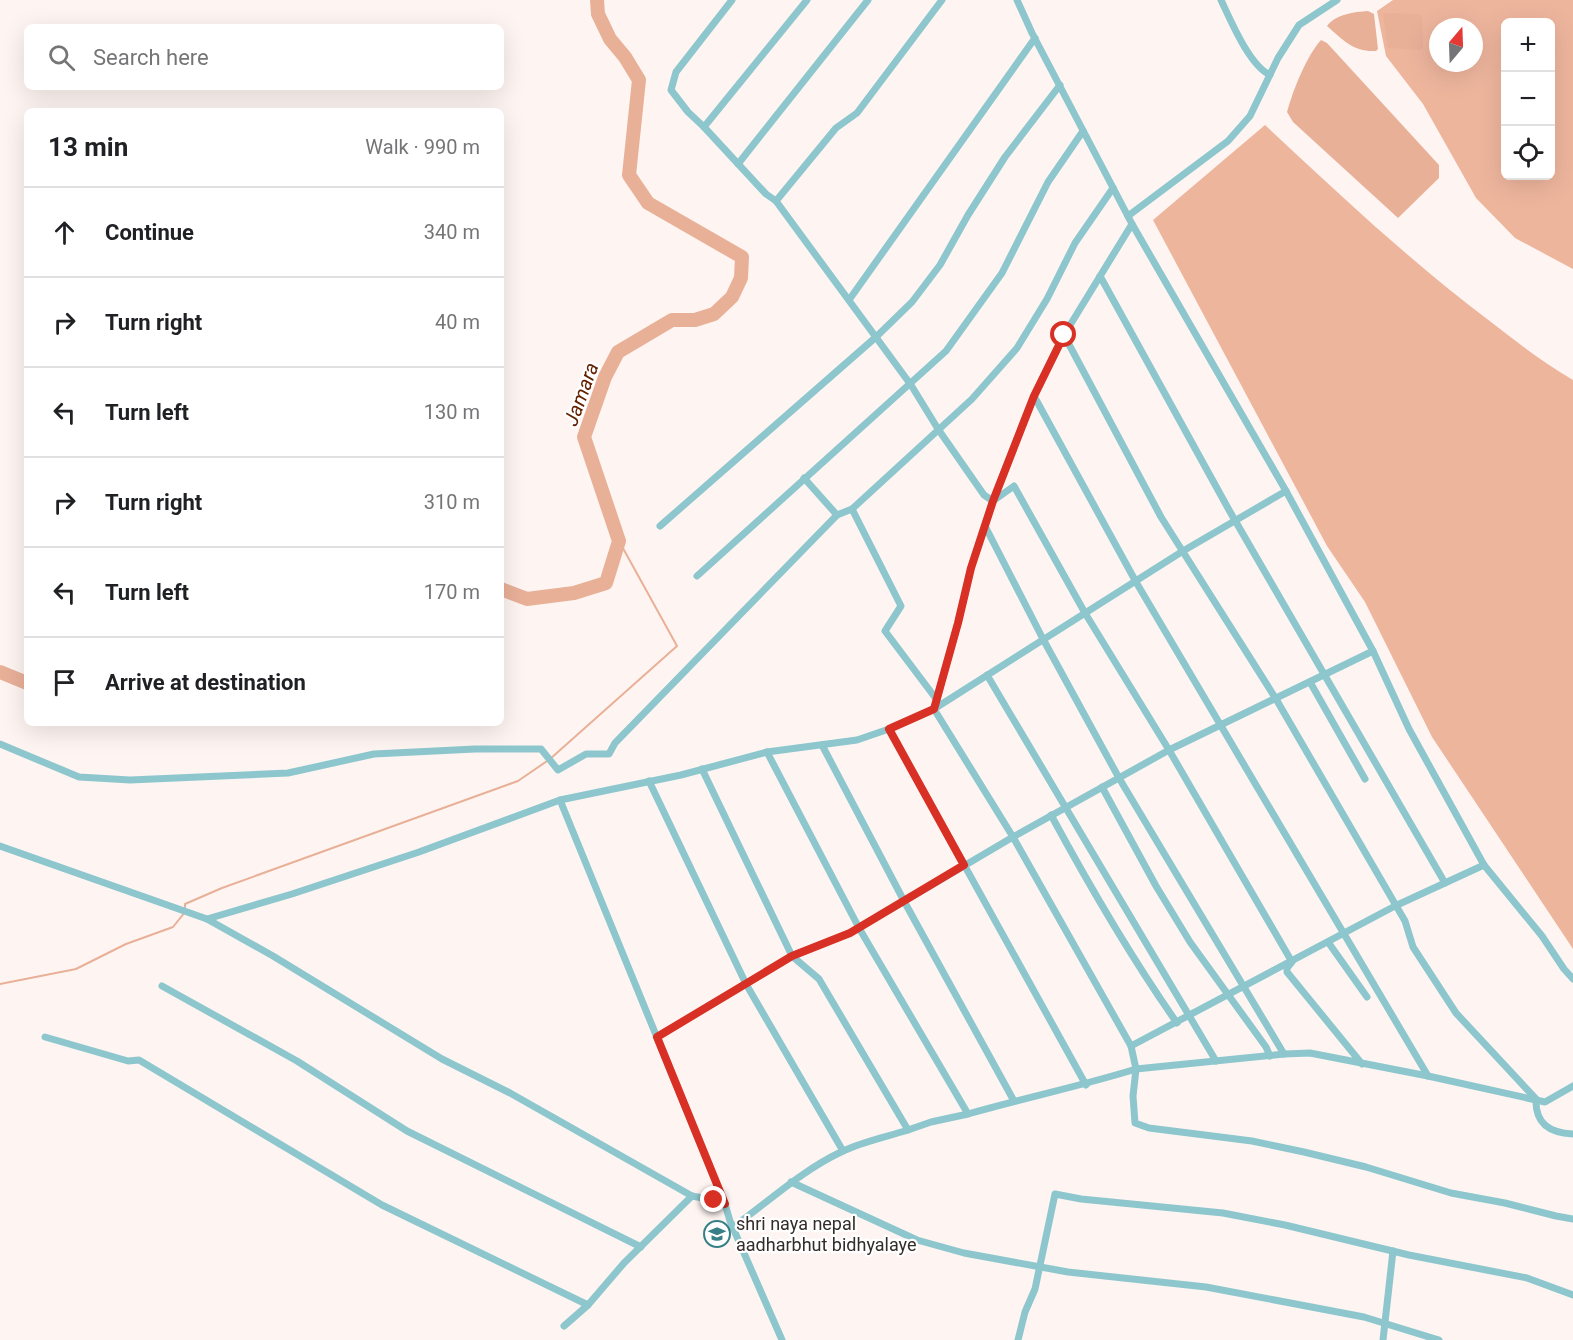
<!DOCTYPE html>
<meta charset="utf-8">
<style>
:root{--surface:#fff;--page:#f2f2f2;--text:#202124;--muted:#757577;--line:#e0e0e0}
body{margin:0;font-family:Roboto,sans-serif;background:var(--page);color:var(--text)}
.controls{position:absolute;right:18px;top:18px;display:grid;overflow:hidden;border-radius:9px;box-shadow:0 6px 24px #0002}
.controls button{width:54px;height:54px;display:grid;place-items:center;padding:0;border:0;border-bottom:2px solid var(--line);background:var(--surface);color:var(--text);font:30px sans-serif}
.compass{position:absolute;left:1429px;top:18px;width:54px;height:54px;border-radius:50%;background:var(--surface);box-shadow:0 6px 24px #0002;rotate:19deg}
.stop{position:absolute;width:18px;height:18px;margin:-14px;border:4px solid #d93025;border-radius:50%;background:#fff}
.stop.end{background:#d93025;border-color:#fff;box-shadow:0 2px 6px #0008}
.list{margin:0;padding:0;list-style:none}
h2{display:flex;justify-content:space-between;align-items:center;height:78px;margin:0;padding:0 24px;font-size:26px}
h2 small{font-size:20px;font-weight:400;color:var(--muted)}
.list li{display:grid;grid-template-columns:39px 1fr auto;gap:18px;align-items:center;box-sizing:border-box;height:90px;padding:0 24px;border-top:2px solid var(--line)}
.list b{display:block;font-size:22px;white-space:nowrap}
.list em{font-size:20px;font-style:normal;color:var(--muted)}
.icon{flex:none;width:33px;height:33px;fill:none;stroke:currentColor;stroke-width:2;stroke-linecap:round;stroke-linejoin:round}
.map{position:relative;flex:none;width:1573px;height:1340px;overflow:hidden}
.search{position:absolute;background:var(--surface);box-shadow:0 6px 24px #0002;left:24px;top:24px;width:480px;height:66px;display:flex;align-items:center;gap:15px;box-sizing:border-box;padding:0 21px;border-radius:9px;color:var(--muted);font-size:22px}
.panel{position:absolute;background:var(--surface);box-shadow:0 6px 24px #0002;left:24px;top:108px;width:480px;height:618px;border-radius:9px}
.map>svg:first-child{display:block}
.forest{fill:#eeb59d;fill-rule:evenodd}
.water{fill:#e9b098}
.lines{fill:none;stroke-linecap:round;stroke-linejoin:round}
.stream{stroke:#e9b098;stroke-width:2}
.river{stroke:#e9b098;stroke-width:14}
.minor{stroke:#8dc7cd;stroke-width:7}
.route{stroke:#d93025;stroke-width:8}
.labels{text-anchor:middle;stroke-width:4.5;stroke-linejoin:round;paint-order:stroke}
.poi-label{font-size:18px;fill:#332c29;stroke:#fff;text-anchor:start}
.water-label{font-size:20px;font-style:italic;fill:#632100;stroke:#fff}
</style>
<div class="map">
<svg width="1573" height="1340" viewBox="0 0 1573 1340">
<rect width="100%" height="100%" fill="#fef5f2"/>
<g class="forest">
<path d="M1393,0H1573V269L1515,238L1476,198L1423,104L1386,56L1377,11ZM1506,22H1550V176H1506ZM1438,27H1474V63H1438Z"/>
<path d="M1265,125C1338,193 1411,262 1491,322C1518,343 1544,363 1573,380V949L1432,737L1365,602L1327,546L1153,220Z"/>
</g>
<g class="water">
<path d="M1368,11L1374,14L1378,49L1376,51C1353,52 1343,40 1327,26C1336,14 1354,12 1368,11Z"/>
<polygon points="1390,13 1419,14 1422,18 1423,47 1421,50 1388,48 1383,14"/>
<path d="M1321,40L1327,43L1439,165V178L1398,218L1293,122L1287,112C1293,90 1306,57 1321,40Z"/>
</g>
<g class="lines">
<polyline class="stream" points="0,984 76,969 126,944 173,927 185,912 185,904 222,888 518,781 550,759 677,646 619,541"/>
<g class="river">
<polyline points="501,589 527,599 574,593 606,583 619,541 584,437 605,377 618,352 672,320 695,320 714,314 732,297 741,278 742,257 648,203 629,175 639,80 625,57 610,39 598,14 597,0"/>
<polyline points="0,672 27,683"/>
</g>
<g class="minor">
<polyline points="807,0 704,127 766,194 776,201 911,385 938,429 984,495 993,501"/>
<path d="M1221,0C1231,21 1249,65 1270,75"/>
<polyline points="704,127 688,112 671,90 676,72 732,0"/>
<polyline points="738,164 868,0"/>
<polyline points="776,201 836,128 857,113 942,0"/>
<polyline points="1128,216 1228,141 1250,116 1278,58 1299,25 1337,0"/>
<polyline points="1132,224 1286,491"/>
<polyline points="1100,276 1229,510 1445,883"/>
<polyline points="849,300 1035,38"/>
<path d="M1064,335L1161,517L1276,699L1405,921L1413,947L1456,1013L1536,1099C1535,1124 1550,1133 1573,1134"/>
<polyline points="1034,396 1136,582 1428,1076"/>
<polyline points="804,478 837,515"/>
<polyline points="993,501 1014,486 1085,613 1169,750 1292,962 1287,968 1287,972 1362,1064"/>
<polyline points="852,509 901,606 885,631 937,700"/>
<polyline points="660,526 876,337 912,302 940,265 968,215 1005,157 1060,85"/>
<polyline points="985,526 1043,639 1119,778 1284,1054"/>
<polyline points="697,576 946,351 1002,273 1048,182 1083,131"/>
<polyline points="987,675 1216,1061"/>
<polyline points="1310,682 1365,779"/>
<polyline points="889,729 1086,1085"/>
<polyline points="0,744 79,777 130,780 288,773 374,754 475,749 541,749 558,770 586,754 609,754 615,743 837,515 852,509 972,399 1017,348 1047,299 1075,243 1113,188"/>
<polyline points="822,745 904,901 1014,1101"/>
<path d="M767,752L859,928L968,1114C1024,1098 1081,1086 1136,1069L1131,1046L1013,837L934,709L1183,551L1286,491L1373,651L1409,729L1484,865L1542,936L1564,969L1573,979"/>
<polyline points="702,769 792,956 819,979 908,1130 931,1122 968,1114"/>
<polyline points="649,781 746,984 843,1151"/>
<polyline points="1102,787 1156,886 1190,942 1266,1047 1270,1056"/>
<polyline points="560,800 725,1204 730,1221 782,1340"/>
<path d="M1051,815C1090,887 1130,956 1177,1023"/>
<polyline points="0,846 207,919 273,956 442,1059 510,1093 692,1196 714,1200 725,1204"/>
<polyline points="207,919 292,894 419,852 560,800 681,775 767,752 857,740 889,729 934,709 958,623 971,568 993,501 1034,396 1064,335 1132,224 1032,33 1017,0"/>
<polyline points="1328,942 1367,997"/>
<polyline points="162,986 297,1061 407,1131 641,1247"/>
<polyline points="45,1037 128,1061 139,1060 382,1205 588,1305"/>
<polyline points="657,1037 792,956 850,933 1013,837 1169,750 1373,651"/>
<polyline points="1131,1046 1395,906 1484,865"/>
<polyline points="1573,1086 1545,1102 1428,1076 1310,1053 1284,1054 1136,1069 1133,1096 1135,1123 1149,1128 1252,1141 1304,1152 1366,1167 1451,1193 1505,1203 1556,1216 1573,1219"/>
<polyline points="791,1182 917,1240 964,1253 1068,1272 1206,1287 1364,1317 1439,1340"/>
<path d="M733,1227C768,1202 801,1171 841,1152C861,1142 886,1137 908,1130"/>
<polyline points="564,1326 588,1305 624,1263 692,1196"/>
<polyline points="1018,1340 1025,1312 1035,1289 1055,1194 1081,1199 1223,1213 1285,1225 1409,1255 1527,1278 1573,1295"/>
<polyline points="1383,1340 1393,1251"/>
</g>
</g>
<g class="lines">
<polyline class="route" points="714,1200 725,1204 657,1037 792,956 850,933 964,865 889,729 934,709 958,623 971,568 993,501 1034,396 1064,335"/>
</g>
<defs>
<symbol id="school-ring" viewBox="-11 -11 22 22"><circle r="9.5" fill="#fff" stroke="#377f86" stroke-width="1.5"/><path d="M0-5L7-2L0 1L-7-2ZM-4 1L0 2.5L4 1V4Q0 6-4 4Z" fill="#377f86"/></symbol>
</defs>
<g fill-rule="evenodd">
<use href="#school-ring" x="702" y="1219" width="30" height="30"/>
</g>
<g class="labels">
<g class="poi-label">
<text x="736" y="1230">shri naya nepal<tspan x="736" dy="21">aadharbhut bidhyalaye</tspan></text>
</g>
<g class="water-label">
<text transform="translate(581 394) rotate(-70)" y="7">Jamara</text>
</g>
</g>
</svg>
<div class="controls">
<button>+</button>
<button>−</button>
<button><svg class="icon" aria-label="locate" viewBox="0 0 24 24"><circle cx="12" cy="12" r="6"/><path d="M12 2v4M12 18v4M2 12h4M18 12h4"/></svg></button>
</div>
<svg class="compass" viewBox="-18 -18 36 36"><path d="M0-13l5 13h-10z" fill="#e53935"/><path d="M0 13l5-13h-10z" fill="#757577"/></svg>
<div class="stop" style="left:1064px;top:335px"></div>
<div class="stop end" style="left:714px;top:1200px"></div>
<div class="search"><svg class="icon" aria-label="search" viewBox="0 0 24 24"><circle cx="10" cy="10" r="6"/><path d="M15 15l6 6"/></svg>Search here</div>
<section class="panel">
<h2>13 min<small>Walk · 990 m</small></h2>
<ul class="list">
<li><svg class="icon" aria-label="ahead" viewBox="0 0 24 24"><path d="M12 20V5M6 11l6-6 6 6"/></svg><div><b>Continue</b></div><em>340 m</em></li>
<li><svg class="icon" aria-label="right" viewBox="0 0 24 24"><path d="M7 20v-9h11M14 6l5 5-5 5"/></svg><div><b>Turn right</b></div><em>40 m</em></li>
<li><svg class="icon" aria-label="left" viewBox="0 0 24 24"><path d="M17 20v-9H6M10 6l-5 5 5 5"/></svg><div><b>Turn left</b></div><em>130 m</em></li>
<li><svg class="icon" aria-label="right" viewBox="0 0 24 24"><path d="M7 20v-9h11M14 6l5 5-5 5"/></svg><div><b>Turn right</b></div><em>310 m</em></li>
<li><svg class="icon" aria-label="left" viewBox="0 0 24 24"><path d="M17 20v-9H6M10 6l-5 5 5 5"/></svg><div><b>Turn left</b></div><em>170 m</em></li>
<li><svg class="icon" aria-label="arrive" viewBox="0 0 24 24"><path d="M6 21V4h12l-3 4 3 4H6"/></svg><div><b>Arrive at destination</b></div></li>
</ul>
</section>
</div>
